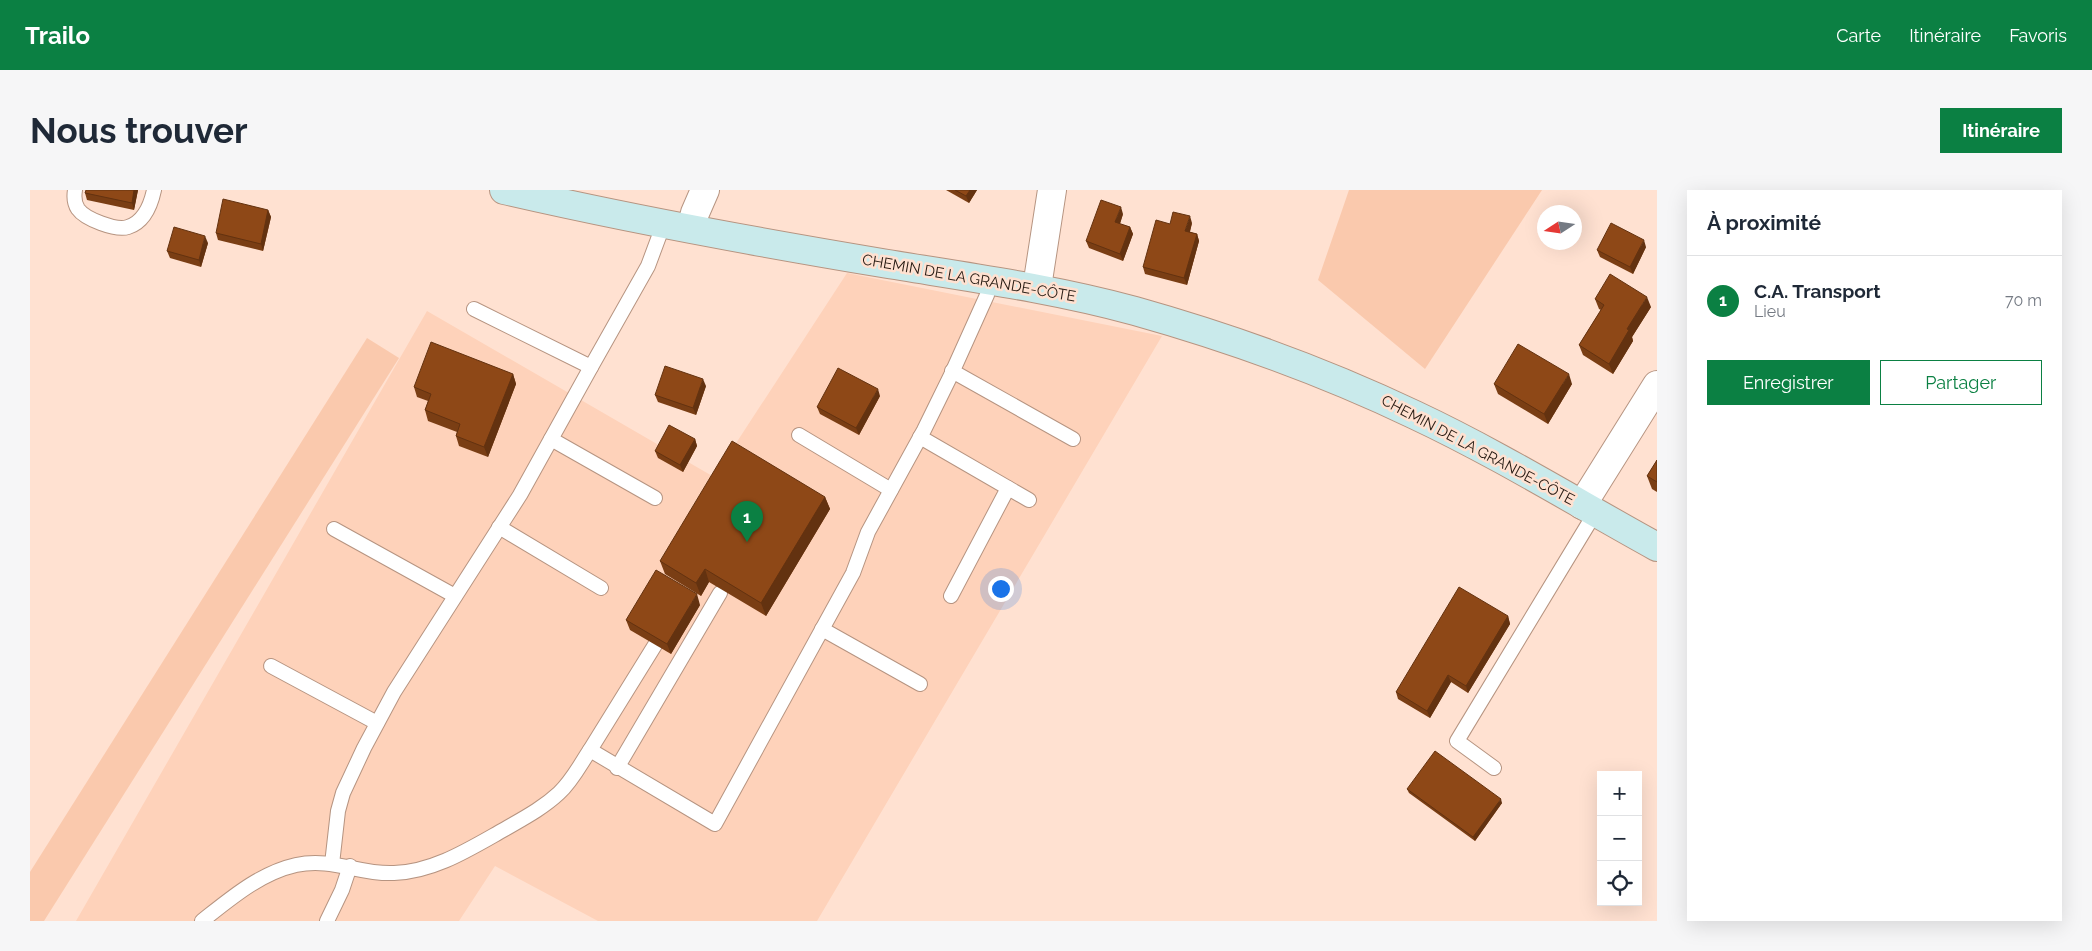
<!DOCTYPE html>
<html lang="fr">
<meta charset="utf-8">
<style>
:root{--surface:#fff;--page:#f6f6f7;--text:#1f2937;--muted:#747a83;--line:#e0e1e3;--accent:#0b8043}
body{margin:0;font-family:Raleway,sans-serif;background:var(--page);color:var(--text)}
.controls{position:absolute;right:15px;bottom:15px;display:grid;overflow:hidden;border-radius:0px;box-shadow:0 5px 20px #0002}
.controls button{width:45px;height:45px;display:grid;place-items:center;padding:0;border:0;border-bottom:1px solid var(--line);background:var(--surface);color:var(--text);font:25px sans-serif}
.compass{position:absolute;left:1507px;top:15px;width:45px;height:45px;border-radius:50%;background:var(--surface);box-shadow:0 5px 20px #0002;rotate:258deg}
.you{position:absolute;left:970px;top:398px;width:18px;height:18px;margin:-12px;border:4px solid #fff;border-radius:50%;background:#1a73e8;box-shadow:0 0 0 8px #1a73e833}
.badge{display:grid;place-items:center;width:32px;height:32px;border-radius:50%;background:var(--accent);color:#fff;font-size:16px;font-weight:700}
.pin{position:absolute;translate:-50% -41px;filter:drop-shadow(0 1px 2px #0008)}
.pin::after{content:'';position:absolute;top:26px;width:18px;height:15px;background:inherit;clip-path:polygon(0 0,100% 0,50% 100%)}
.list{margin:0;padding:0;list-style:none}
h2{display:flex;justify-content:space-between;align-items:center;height:65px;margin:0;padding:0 20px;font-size:21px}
h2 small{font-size:16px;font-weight:400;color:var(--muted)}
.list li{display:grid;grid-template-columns:32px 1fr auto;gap:15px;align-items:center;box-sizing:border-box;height:90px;padding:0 20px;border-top:1px solid var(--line)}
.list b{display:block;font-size:19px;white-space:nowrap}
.list p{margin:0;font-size:16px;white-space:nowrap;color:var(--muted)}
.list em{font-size:16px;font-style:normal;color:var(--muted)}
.actions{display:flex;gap:10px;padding:15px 20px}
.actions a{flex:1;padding:11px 0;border:1px solid var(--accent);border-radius:0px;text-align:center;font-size:18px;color:var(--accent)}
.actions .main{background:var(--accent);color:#fff}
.icon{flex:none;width:28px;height:28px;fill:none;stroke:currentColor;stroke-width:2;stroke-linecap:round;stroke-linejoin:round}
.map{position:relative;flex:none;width:1627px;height:731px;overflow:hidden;border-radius:0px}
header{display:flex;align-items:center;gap:30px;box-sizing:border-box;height:70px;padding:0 25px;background:var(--accent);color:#fff}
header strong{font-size:24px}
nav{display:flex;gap:28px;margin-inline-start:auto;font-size:18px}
.intro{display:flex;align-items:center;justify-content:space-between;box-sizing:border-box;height:120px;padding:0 30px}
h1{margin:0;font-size:35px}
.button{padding:12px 22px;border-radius:0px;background:var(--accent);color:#fff;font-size:18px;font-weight:700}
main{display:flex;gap:30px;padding:0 30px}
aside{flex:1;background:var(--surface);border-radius:0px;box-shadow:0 5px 20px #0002}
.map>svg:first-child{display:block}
.built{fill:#fed2ba}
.green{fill:#fac9ad}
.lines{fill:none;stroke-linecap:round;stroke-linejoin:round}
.lane-casing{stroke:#b69481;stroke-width:16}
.street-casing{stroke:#b69481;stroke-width:30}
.secondary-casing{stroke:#b69481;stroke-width:30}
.lane{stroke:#fff;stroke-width:14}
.street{stroke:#fff;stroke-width:28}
.secondary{stroke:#c9eaeb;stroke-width:28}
.wall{fill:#7a3e14}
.shaded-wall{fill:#633210}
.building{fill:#8e4817;stroke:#633210}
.labels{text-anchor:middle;stroke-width:5;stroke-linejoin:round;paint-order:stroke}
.street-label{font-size:15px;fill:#241810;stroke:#ffe1d1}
</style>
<header>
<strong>Trailo</strong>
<nav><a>Carte</a><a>Itinéraire</a><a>Favoris</a></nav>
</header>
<div class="intro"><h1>Nous trouver</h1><a class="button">Itinéraire</a></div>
<main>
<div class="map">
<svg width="1627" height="731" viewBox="0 0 1627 731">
<rect width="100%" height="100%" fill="#ffe1d1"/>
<polygon class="built" points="817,83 1132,146 787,731 568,731 465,676 429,731 46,731 397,121 684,287"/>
<g class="green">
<polygon points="1319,0 1512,0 1395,179 1288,90"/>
<polygon points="337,148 369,168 14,731 0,731 0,682"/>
</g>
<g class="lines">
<defs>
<g id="lane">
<path d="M45,0C44,6 44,13 48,19C55,29 86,41 98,37C114,32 121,14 124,0"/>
<polyline points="444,119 561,177 618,76 634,33"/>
<polyline points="922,181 1043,249"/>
<polyline points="769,245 861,300"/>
<polyline points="890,247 999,310"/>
<polyline points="521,249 625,308"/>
<polyline points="469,337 571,398"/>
<polyline points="304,339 425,406"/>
<polyline points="921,406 978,298"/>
<polyline points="792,439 890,494"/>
<polyline points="625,455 560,560 685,634 823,383 838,342 894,240 921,185 957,105 960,89"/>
<polyline points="241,476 347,533"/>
<polyline points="587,578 690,403"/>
<polyline points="1464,578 1427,551 1565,323"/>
<polyline points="302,674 308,621 313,603 334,558 364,502 490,305 561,177"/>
<path d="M172,731C200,709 230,683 266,675C302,667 330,685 364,683C404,682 441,658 475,639C494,628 513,618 529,603C542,591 550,575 560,560"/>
<polyline points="297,731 312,700 320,676"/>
</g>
<g id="street">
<polyline points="661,38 665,23 675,0"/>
<polyline points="1007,97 1022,0"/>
<polyline points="1552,315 1627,195"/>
</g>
<path id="secondary" d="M474,0C599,29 726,52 852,73C937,87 1021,98 1105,121C1201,148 1295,182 1385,225C1468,264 1547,313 1627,357"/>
</defs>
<use href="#lane" class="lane-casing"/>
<use href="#street" class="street-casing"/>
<use href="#secondary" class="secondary-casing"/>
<use href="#lane" class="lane"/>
<use href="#street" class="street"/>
<use href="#secondary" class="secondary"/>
</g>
<g class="wall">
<polygon points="108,0 104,20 57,10 55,3"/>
<polygon points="916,0 947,0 939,13"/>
<polygon points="238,20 241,27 233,61 188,50 186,43"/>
<polygon points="1093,24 1090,34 1100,37 1103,44 1093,71 1059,58 1056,51"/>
<polygon points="1162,33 1160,42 1167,44 1169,51 1157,95 1115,84 1113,77"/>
<polygon points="178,53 171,77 140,68 137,61"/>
<polygon points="1616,57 1603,84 1570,67 1567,60"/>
<polygon points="1565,109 1621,117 1602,147 1603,151 1583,184 1553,165 1549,155 1571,120 1569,119"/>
<polygon points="483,184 486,194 458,267 429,256 426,246 427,242 398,231 395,220 398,211 387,207 384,197"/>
<polygon points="1464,194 1542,194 1518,234 1468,204"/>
<polygon points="676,196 666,225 628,212 625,205"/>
<polygon points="850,206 829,245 790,224 787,217"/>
<polygon points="665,249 667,256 653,282 628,268 625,261"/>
<polygon points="1627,270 1627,302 1622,299 1617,286"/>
<polygon points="795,307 800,319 736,426 679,392 671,406 635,384 630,371"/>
<polygon points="670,415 641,464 600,440 596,430"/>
<polygon points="1478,426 1480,434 1438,503 1421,492 1400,528 1368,509 1366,502"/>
<polygon points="1377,599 1472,613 1445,651 1379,603"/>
</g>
<g class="shaded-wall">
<polygon points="104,0 108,0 104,20 102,13"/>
<polygon points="940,0 947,0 939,13 936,6"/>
<polygon points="1091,17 1093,24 1088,39 1085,32"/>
<polygon points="238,20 241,27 233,61 231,54"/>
<polygon points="1160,26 1162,33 1158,48 1155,41"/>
<polygon points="1100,37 1103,44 1093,71 1090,64"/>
<polygon points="1167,44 1169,51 1157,95 1154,88"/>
<polygon points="175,46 178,53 171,77 169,70"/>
<polygon points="1614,50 1616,57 1603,84 1600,77"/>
<polygon points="1617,107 1621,117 1602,147 1603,151 1583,184 1579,174 1597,139"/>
<polygon points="483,184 486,194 458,267 454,257"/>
<polygon points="1539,184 1542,194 1518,234 1514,224"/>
<polygon points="673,189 676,196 666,225 663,218"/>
<polygon points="848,199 850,206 829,245 826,238"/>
<polygon points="665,249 667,256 653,282 650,275"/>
<polygon points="795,307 800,319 736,426 731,413"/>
<polygon points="675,379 679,392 671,406 666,393"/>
<polygon points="667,404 670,415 641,464 637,454"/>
<polygon points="1478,426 1480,434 1438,503 1436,496"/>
<polygon points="1418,485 1421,492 1400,528 1397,521"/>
<polygon points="1471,609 1472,613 1445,651 1443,647"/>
</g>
<g class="building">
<polygon points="56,0 104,0 102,13 55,3"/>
<polygon points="925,0 940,0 936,6"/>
<polygon points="193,9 238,20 231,54 186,43"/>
<polygon points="1071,10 1091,17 1085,32 1100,37 1090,64 1056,51"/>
<polygon points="1143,22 1160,26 1155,41 1167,44 1154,88 1113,77 1126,30 1140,34"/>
<polygon points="1581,33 1614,50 1600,77 1567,60"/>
<polygon points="144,37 175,46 169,70 137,61"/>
<polygon points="1580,84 1617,107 1597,139 1599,140 1579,174 1549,155 1574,115 1565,109"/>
<polygon points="401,152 483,184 454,257 426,246 430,234 395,220 401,204 384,197"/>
<polygon points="1488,154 1539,184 1514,224 1464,194"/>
<polygon points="635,176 673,189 663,218 625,205"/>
<polygon points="808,178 848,199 826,238 787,217"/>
<polygon points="639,235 665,249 650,275 625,261"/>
<polygon points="702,251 795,307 731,413 675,379 666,393 630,371"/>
<polygon points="1627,270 1627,292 1617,286"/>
<polygon points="626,380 667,404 637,454 596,430"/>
<polygon points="1429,397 1478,426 1436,496 1418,485 1397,521 1366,502"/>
<polygon points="1405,561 1471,609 1443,647 1377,599"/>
</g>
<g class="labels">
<g class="street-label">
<text transform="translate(939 88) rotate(10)" y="5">CHEMIN DE LA GRANDE-CÔTE</text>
<text transform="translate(1448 260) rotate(28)" y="5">CHEMIN DE LA GRANDE-CÔTE</text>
</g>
</g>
</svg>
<div class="controls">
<button>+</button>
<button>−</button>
<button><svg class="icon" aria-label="locate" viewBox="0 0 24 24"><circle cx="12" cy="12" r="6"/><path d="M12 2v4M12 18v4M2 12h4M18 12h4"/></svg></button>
</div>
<svg class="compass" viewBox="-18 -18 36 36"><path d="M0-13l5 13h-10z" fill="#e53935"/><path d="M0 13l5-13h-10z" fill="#747a83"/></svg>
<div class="you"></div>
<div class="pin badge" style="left:717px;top:352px">1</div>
</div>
<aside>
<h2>À proximité<small></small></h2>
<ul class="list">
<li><span class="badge">1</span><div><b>C.A. Transport</b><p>Lieu</p></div><em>70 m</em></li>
</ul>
<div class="actions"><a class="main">Enregistrer</a><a>Partager</a></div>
</aside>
</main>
